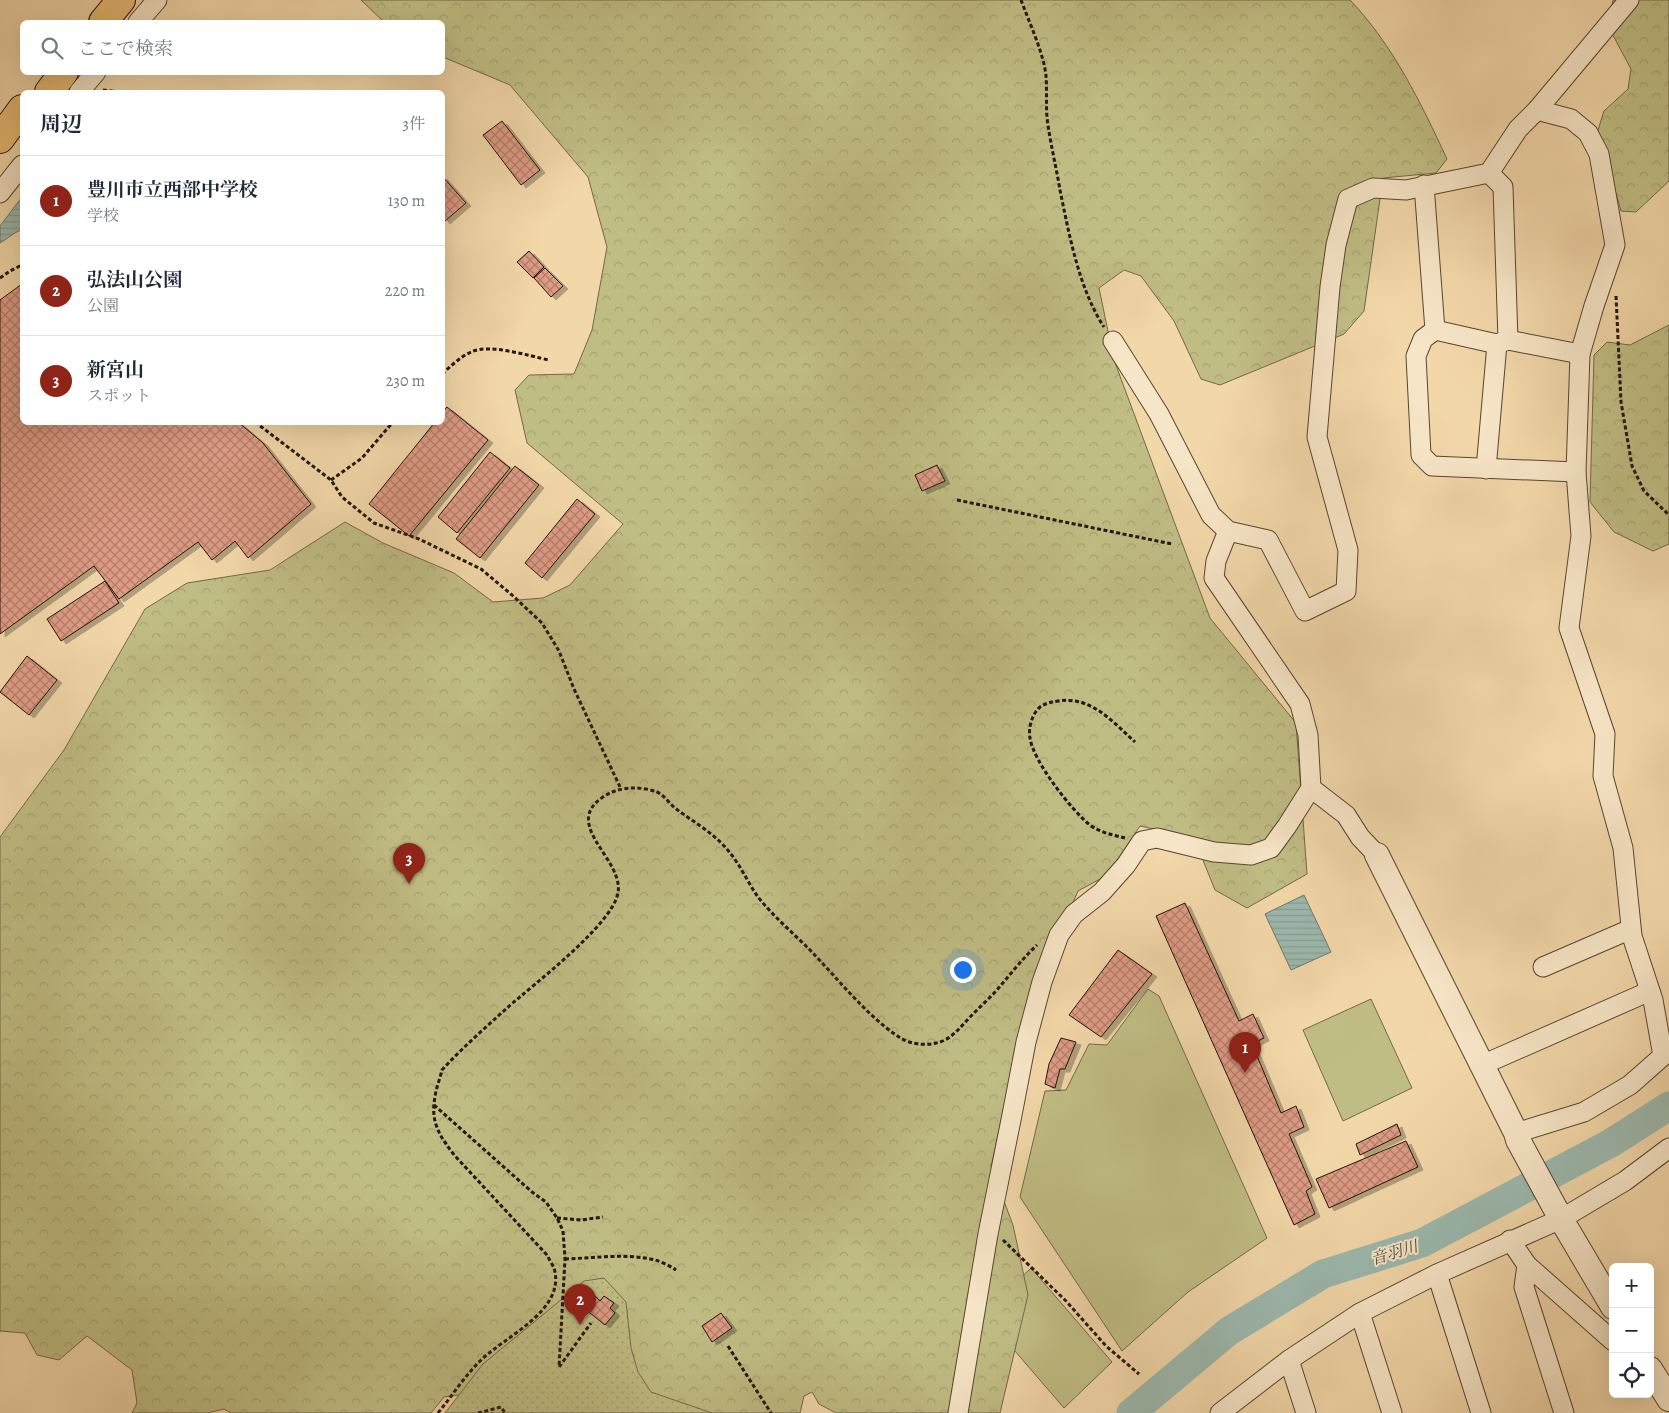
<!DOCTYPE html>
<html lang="ja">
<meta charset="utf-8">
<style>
:root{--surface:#fff;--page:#f2f2f3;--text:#1f2937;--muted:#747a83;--line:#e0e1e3;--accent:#8f2418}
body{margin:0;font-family:Alegreya,"Noto Serif JP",serif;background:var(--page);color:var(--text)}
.controls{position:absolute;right:15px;bottom:15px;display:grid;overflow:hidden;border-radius:8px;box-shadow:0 5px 20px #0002}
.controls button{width:45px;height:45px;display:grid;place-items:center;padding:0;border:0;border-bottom:1px solid var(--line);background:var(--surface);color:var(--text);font:25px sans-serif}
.you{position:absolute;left:962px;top:969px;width:18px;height:18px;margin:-12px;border:4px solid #fff;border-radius:50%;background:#1a73e8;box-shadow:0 0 0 8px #1a73e833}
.badge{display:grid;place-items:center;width:32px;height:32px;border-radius:50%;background:var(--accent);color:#fff;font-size:16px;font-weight:700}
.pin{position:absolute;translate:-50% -41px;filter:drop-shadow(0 1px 2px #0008)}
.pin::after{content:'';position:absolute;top:26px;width:18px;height:15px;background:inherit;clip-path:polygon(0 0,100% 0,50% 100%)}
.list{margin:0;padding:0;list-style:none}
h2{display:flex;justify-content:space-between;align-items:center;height:65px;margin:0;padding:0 20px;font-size:21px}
h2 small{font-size:16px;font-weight:400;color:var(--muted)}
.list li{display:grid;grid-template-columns:32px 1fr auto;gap:15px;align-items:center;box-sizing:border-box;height:90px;padding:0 20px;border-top:1px solid var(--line)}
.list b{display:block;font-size:19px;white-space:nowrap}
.list p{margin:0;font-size:16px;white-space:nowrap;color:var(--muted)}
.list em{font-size:16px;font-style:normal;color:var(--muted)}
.icon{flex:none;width:28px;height:28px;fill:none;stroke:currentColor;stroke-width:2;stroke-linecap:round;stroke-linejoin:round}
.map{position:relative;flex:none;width:1669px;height:1413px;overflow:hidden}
.search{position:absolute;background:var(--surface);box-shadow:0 5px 20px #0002;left:20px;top:20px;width:425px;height:55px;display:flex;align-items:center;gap:12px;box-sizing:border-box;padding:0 18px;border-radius:8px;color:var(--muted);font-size:19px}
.panel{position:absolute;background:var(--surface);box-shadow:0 5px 20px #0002;left:20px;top:90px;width:425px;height:335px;border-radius:8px}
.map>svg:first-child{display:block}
.green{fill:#c0bd84;stroke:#726946}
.forest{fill:url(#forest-crowns);stroke:#726946}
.park{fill:url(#park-dots);stroke:#726946}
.water{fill:url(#water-rules);stroke:#6c776b}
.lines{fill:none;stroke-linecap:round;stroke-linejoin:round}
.river{stroke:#9cb8ad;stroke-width:29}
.building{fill:url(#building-cross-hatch);stroke:#231508;filter:url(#shadow)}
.minor-casing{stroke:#574630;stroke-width:21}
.tertiary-casing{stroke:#574630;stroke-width:26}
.trunk-casing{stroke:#231508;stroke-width:30}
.path{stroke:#231508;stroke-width:3;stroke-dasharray:4 2.5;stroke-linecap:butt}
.minor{stroke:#f7e5c7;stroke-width:19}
.tertiary{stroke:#f7e5c7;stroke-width:24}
.trunk{stroke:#e9bc74;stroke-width:28}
.labels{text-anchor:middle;stroke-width:4;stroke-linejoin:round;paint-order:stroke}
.water-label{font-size:16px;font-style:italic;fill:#4d4e42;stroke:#f7e5c7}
</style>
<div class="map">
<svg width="1669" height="1413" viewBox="0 0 1669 1413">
<defs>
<pattern id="forest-crowns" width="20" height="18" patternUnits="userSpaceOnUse" patternTransform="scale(1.25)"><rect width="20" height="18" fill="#c0bd84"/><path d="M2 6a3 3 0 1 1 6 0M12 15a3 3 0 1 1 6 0" fill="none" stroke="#a5a270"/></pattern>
<pattern id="park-dots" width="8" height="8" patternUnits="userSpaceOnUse" patternTransform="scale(1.25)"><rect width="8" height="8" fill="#c0bd84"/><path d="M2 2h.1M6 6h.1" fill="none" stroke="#a5a270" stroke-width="1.8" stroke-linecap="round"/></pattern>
<pattern id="water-rules" width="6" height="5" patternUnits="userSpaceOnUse" patternTransform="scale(1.25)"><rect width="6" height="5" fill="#9cb8ad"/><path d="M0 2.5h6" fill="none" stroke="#869d93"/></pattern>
<pattern id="building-cross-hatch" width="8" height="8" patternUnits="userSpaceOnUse" patternTransform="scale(1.25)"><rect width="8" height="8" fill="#de9b85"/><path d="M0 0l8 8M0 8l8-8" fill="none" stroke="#b47d6b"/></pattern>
<filter id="shadow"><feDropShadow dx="5" dy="3" stdDeviation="0" flood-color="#0004"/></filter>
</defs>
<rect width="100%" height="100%" fill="#f2d7a9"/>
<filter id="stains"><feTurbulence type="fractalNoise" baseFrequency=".004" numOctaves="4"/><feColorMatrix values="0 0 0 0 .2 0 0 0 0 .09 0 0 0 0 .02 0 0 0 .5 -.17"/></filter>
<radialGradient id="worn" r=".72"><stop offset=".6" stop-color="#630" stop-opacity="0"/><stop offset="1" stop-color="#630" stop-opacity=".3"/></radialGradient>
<g class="green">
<polygon points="1148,989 1159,996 1267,1238 1188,1292 1122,1351 1020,1197 1045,1091 1066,1090 1089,1044 1107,1045"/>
<polygon points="1371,999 1412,1088 1343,1121 1303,1030"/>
<polygon points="1031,1268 1112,1362 1064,1408 983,1314"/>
</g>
<g class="forest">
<path d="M361,0H1350C1393,45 1421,103 1447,159L1436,173L1383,178L1364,311L1344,334L1220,385L1201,379L1174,321L1141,276L1124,270L1099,288L1114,360L1210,618L1296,723L1307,874L1247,908L1215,890L1194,838L1140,826L1117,860L1102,878L1078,891L1024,1014L991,1167L1013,1225L1028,1295L1000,1413H836L819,1404L812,1392L804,1396L800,1413H700L504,1389L444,1397L431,1413H231L224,1409L207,1413H132L137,1403L132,1370L87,1336L59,1360L37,1355L25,1333L0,1331V837L64,750L145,609L187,583L270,570L345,522L383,543L454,573L493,602L543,598L570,585L623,524L527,443L515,390L529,375L574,374L592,330L607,247L588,177L510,85L443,57L442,22H384Z"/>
<polygon points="1613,0 1669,0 1669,181 1636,212 1621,211 1598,130 1604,111 1628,89 1631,69 1608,26"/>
<polygon points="1669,325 1669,544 1653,551 1614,532 1590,502 1594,355 1607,342 1630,345"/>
</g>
<polygon class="park" points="604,1278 626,1302 631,1348 638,1372 651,1392 712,1413 445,1413 483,1364 584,1281"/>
<g class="water">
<polygon points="22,197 22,229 15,233 0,243 0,226"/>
<polygon points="1304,895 1331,952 1291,970 1265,914"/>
</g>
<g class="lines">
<polyline class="river" points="1131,1413 1229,1331 1323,1274 1422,1243 1611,1143 1669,1106"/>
</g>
<g class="building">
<polygon points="502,121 540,170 521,185 483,135"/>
<polygon points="442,176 466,203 445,221 442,217"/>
<polygon points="529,251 544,267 533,278 517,262"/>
<polygon points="545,268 563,286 551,297 534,278"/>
<polygon points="22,284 22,422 238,422 263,443 311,504 248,558 235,541 212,560 198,542 119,599 94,566 0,634 0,300"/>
<polygon points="447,407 488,440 409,536 369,504 435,422 442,422 442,413"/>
<polygon points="490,452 510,468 457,533 438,517"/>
<polygon points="937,465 945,481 922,491 915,475"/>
<polygon points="515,466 539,485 480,558 456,539"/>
<polygon points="577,499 595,514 542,578 525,563"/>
<polygon points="105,581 119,603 61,641 47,619"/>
<polygon points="27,656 57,680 29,715 0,692"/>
<polygon points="1185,903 1239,1021 1253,1014 1264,1038 1252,1044 1281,1113 1296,1106 1304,1127 1289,1134 1312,1187 1306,1191 1315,1214 1294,1225 1156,916"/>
<polygon points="1118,950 1152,974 1101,1037 1069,1015"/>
<polygon points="1061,1038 1076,1042 1065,1069 1060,1069 1055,1088 1045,1084 1049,1064"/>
<polygon points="1397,1124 1401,1135 1360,1155 1356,1144"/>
<polygon points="1406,1141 1418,1167 1329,1208 1316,1179"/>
<polygon points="595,1296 600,1301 604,1296 614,1303 610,1308 615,1313 605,1325 585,1309"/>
<polygon points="721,1313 732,1328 712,1342 702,1326"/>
</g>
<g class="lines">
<defs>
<g id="minor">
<polyline points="138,22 157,0"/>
<polyline points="79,92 96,72"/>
<polyline points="1537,110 1629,0"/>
<polyline points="1489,173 1503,187 1508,340"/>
<polyline points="1424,185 1435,330 1423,339 1416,356 1421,455 1432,466 1576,472"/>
<polyline points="0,193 22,165"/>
<polyline points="1435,330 1497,344 1508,340 1580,354"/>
<polyline points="1113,341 1159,414 1211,515 1228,531 1268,540 1305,611 1346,591 1348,550 1317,437 1330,287 1336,245 1348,199 1373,188 1406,190 1489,173 1518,129 1537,110 1571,119 1588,133 1599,154 1615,245 1594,306 1580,354 1576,472 1581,536 1569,628 1605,734 1603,776 1623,848 1632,936 1653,1000 1663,1056 1630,1085 1584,1112 1516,1133"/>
<polyline points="1486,469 1497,344"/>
<polyline points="1311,788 1346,815 1360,837 1377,855"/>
<polyline points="1543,967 1631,929"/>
<polyline points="1482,1065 1650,991"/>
<polyline points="1510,1240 1527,1265 1613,1341"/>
<polyline points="1527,1265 1524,1287 1564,1413"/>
<polyline points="1437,1274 1481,1413"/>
<polyline points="1360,1313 1392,1413"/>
<polyline points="1289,1360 1306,1413"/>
<polyline points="958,1413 988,1234 1012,1115 1026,1042 1042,982 1059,935 1074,914 1102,892 1126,865 1142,841 1157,838 1214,852 1251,855 1271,848 1287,826 1311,788 1308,735 1300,704 1214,578 1216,561 1228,531"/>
<polyline points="1220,1413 1289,1360 1360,1313 1437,1274 1561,1219 1625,1181 1669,1148"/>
</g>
<g id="tertiary">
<polyline points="1377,855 1516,1133 1518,1140 1561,1219 1613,1307"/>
<polyline points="1650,1369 1669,1399"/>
</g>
<g id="trunk">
<polyline points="103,22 121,0"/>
<polyline points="49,92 64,72"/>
<polyline points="0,139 22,109"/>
</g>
</defs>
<use href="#minor" class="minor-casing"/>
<use href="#tertiary" class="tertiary-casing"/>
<use href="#trunk" class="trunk-casing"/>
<g class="path">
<path d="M1021,0C1029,22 1044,54 1046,76C1047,90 1046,104 1047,118C1050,142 1056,166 1060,190C1069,234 1079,289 1104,327"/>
<polyline points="103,90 120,92"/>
<polyline points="0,278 10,271 22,265"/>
<polyline points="1616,296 1621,402 1632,466 1644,491 1669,515"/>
<path d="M442,374C451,366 460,357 471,352C489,343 529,356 549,360"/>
<polyline points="255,422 331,480 342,497 374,523 419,539 481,569 512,595 542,623 559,651 574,689 621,789"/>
<polyline points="331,480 362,458 393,422"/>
<polyline points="957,500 1172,544"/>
<path d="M1125,838C1113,835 1101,833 1090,825C1072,811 1033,761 1030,738C1028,728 1032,714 1040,707C1046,703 1051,702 1058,701C1091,696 1112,721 1135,742"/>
<polyline points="434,1105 532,1192 546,1202 557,1218 563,1231 565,1259 559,1367 591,1323"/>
<polyline points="557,1218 581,1220 603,1217"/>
<polyline points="1003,1240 1066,1301 1106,1346 1139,1374"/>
<path d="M565,1259C595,1258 626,1253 655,1260C662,1262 670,1266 676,1270"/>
<polyline points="728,1346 771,1413"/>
<path d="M438,1413C452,1396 464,1377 479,1362C503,1337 567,1311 554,1268C552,1264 549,1259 547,1255L455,1156C440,1137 430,1122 435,1097C436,1088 440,1079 442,1070C462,1048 485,1028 507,1008C534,984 612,925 618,893C624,859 561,825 603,797C618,786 641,786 657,792C664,795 669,803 675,808C693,822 716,834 730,853C741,866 748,883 758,897C773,916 794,934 811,951C837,978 868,1017 899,1037C909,1044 924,1046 936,1043C952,1040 961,1026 972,1015C982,1005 993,995 1002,984C1013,971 1024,957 1037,945"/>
<polyline points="478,1413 501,1407 505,1413"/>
</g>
<use href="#minor" class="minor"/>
<use href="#tertiary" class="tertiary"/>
<use href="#trunk" class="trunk"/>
</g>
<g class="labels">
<g class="water-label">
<text transform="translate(1394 1252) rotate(-17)" y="6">音羽川</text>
</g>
</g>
<rect width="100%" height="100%" filter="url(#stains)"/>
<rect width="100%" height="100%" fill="url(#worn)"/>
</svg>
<div class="controls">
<button>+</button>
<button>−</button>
<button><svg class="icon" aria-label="locate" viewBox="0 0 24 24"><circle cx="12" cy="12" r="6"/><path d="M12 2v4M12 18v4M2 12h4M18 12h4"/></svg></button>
</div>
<div class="you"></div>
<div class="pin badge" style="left:1245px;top:1073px">1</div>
<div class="pin badge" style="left:580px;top:1325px">2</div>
<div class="pin badge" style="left:409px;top:884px">3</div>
<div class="search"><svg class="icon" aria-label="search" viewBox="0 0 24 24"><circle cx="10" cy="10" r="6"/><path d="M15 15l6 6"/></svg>ここで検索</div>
<section class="panel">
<h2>周辺<small>3件</small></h2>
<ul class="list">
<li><span class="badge">1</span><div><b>豊川市立西部中学校</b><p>学校</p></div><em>130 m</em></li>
<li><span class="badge">2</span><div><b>弘法山公園</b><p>公園</p></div><em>220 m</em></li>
<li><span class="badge">3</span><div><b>新宮山</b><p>スポット</p></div><em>230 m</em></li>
</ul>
</section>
</div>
